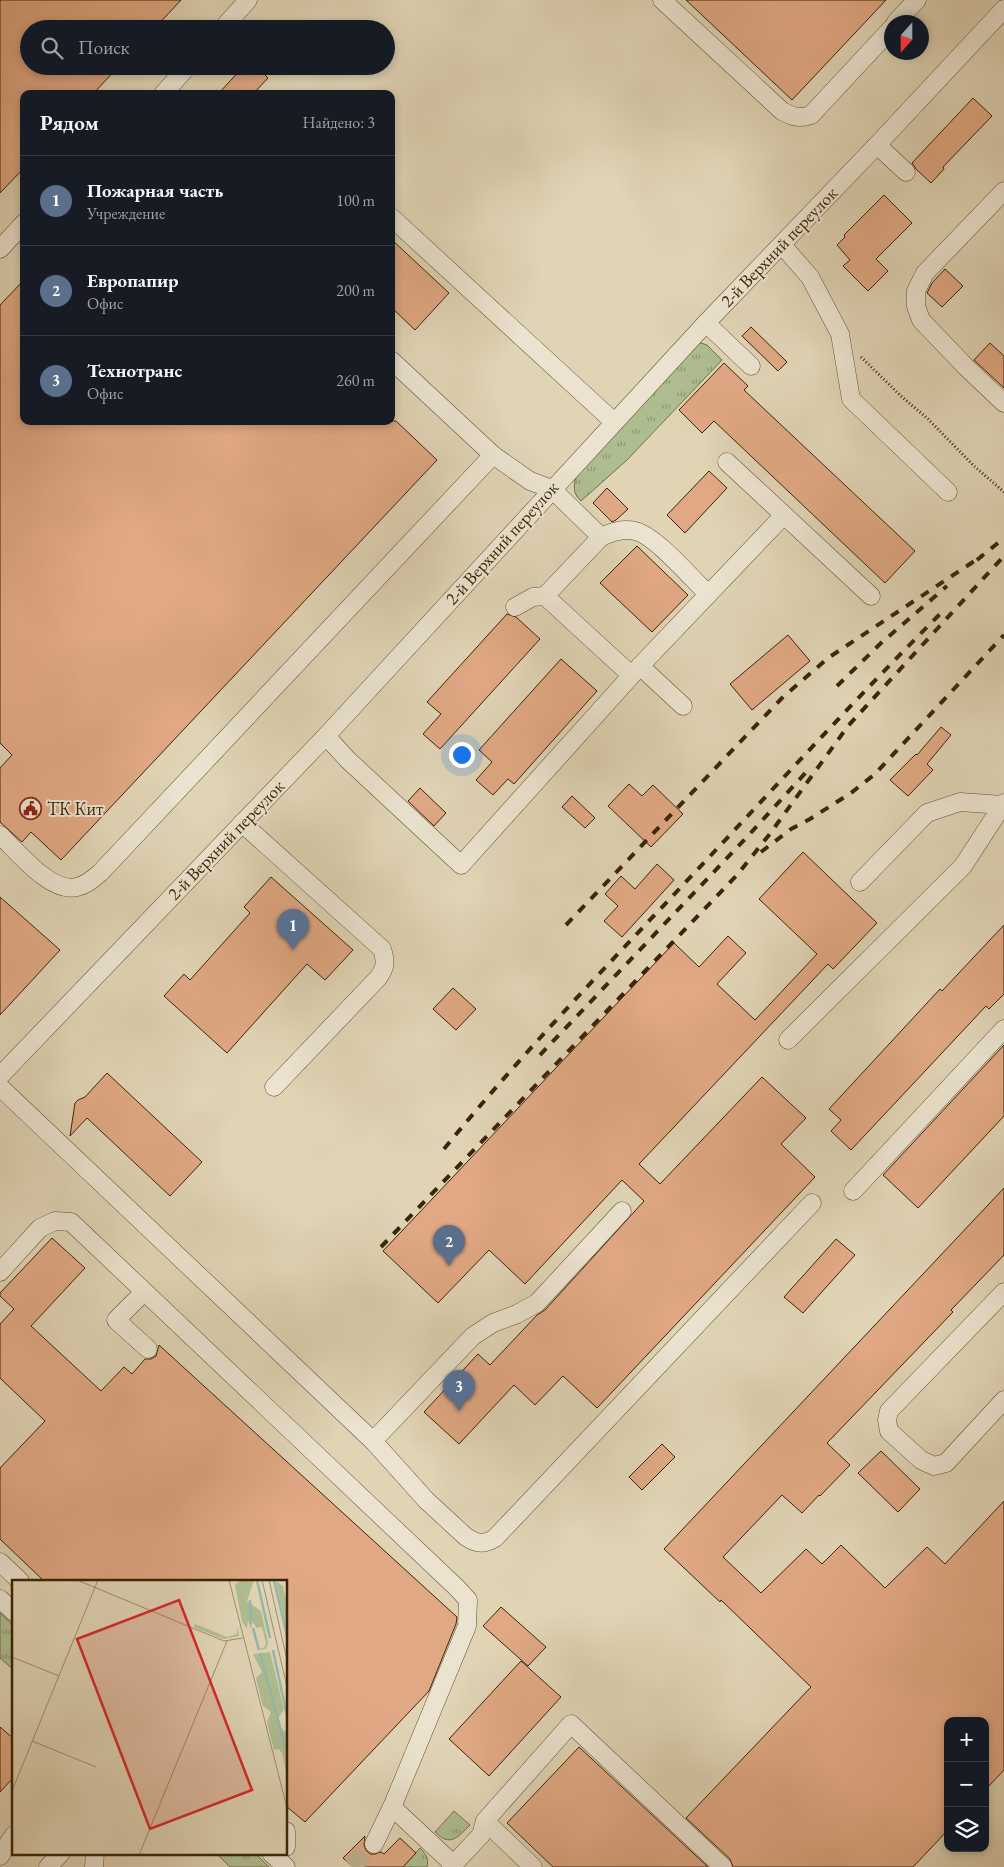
<!DOCTYPE html>
<html lang="ru">
<meta charset="utf-8">
<style>
:root{--surface:#171b24;--page:#20242c;--text:#f1f3f6;--muted:#9ea1a6;--line:#363941;--accent:#1a73e8}
body{margin:0;font-family:"EB Garamond",serif;background:var(--page);color:var(--text)}
.controls{position:absolute;right:15px;bottom:15px;display:grid;overflow:hidden;border-radius:10px;box-shadow:0 2px 8px #0003}
.controls button{width:45px;height:45px;display:grid;place-items:center;padding:0;border:0;border-bottom:1px solid var(--line);background:var(--surface);color:var(--text);font:25px sans-serif}
.compass{position:absolute;left:884px;top:15px;width:45px;height:45px;border-radius:50%;background:var(--surface);box-shadow:0 2px 8px #0003;rotate:201deg}
.you{position:absolute;left:461px;top:754px;width:18px;height:18px;margin:-12px;border:4px solid #fff;border-radius:50%;background:#1a73e8;box-shadow:0 0 0 8px #1a73e833}
.badge{display:grid;place-items:center;width:32px;height:32px;border-radius:50%;background:var(--accent);color:#fff;font-size:16px;font-weight:700}
.pin{position:absolute;translate:-50% -41px;filter:drop-shadow(0 1px 2px #0008)}
.pin::after{content:'';position:absolute;top:26px;width:18px;height:15px;background:inherit;clip-path:polygon(0 0,100% 0,50% 100%)}
.list{margin:0;padding:0;list-style:none}
h2{display:flex;justify-content:space-between;align-items:center;height:65px;margin:0;padding:0 20px;font-size:21px}
h2 small{font-size:16px;font-weight:400;color:var(--muted)}
.list li{display:grid;grid-template-columns:32px 1fr auto;gap:15px;align-items:center;box-sizing:border-box;height:90px;padding:0 20px;border-top:1px solid var(--line)}
.list b{display:block;font-size:19px;white-space:nowrap}
.list p{margin:0;font-size:16px;white-space:nowrap;color:var(--muted)}
.list em{font-size:16px;font-style:normal;color:var(--muted)}
.icon{flex:none;width:28px;height:28px;fill:none;stroke:currentColor;stroke-width:2;stroke-linecap:round;stroke-linejoin:round}
.map{position:relative;flex:none;width:1004px;height:1867px;overflow:hidden}
.search{position:absolute;background:var(--surface);box-shadow:0 2px 8px #0003;left:20px;top:20px;width:375px;height:55px;display:flex;align-items:center;gap:12px;box-sizing:border-box;padding:0 18px;border-radius:28px;color:var(--muted);font-size:19px}
.panel{position:absolute;background:var(--surface);box-shadow:0 2px 8px #0003;left:20px;top:90px;width:375px;height:335px;border-radius:10px}
.map>svg:first-child{display:block}
.grass{fill:url(#grass-tufts);stroke:#74704c}
.building{fill:#e0a884;stroke:#3b2407}
.lines{fill:none;stroke-linecap:round;stroke-linejoin:round}
.minor-tunnel{stroke:#bfb192;stroke-width:18;stroke-dasharray:18 9;stroke-linecap:butt}
.minor-casing{stroke:#645032;stroke-width:19}
.path{stroke:#3b2407;stroke-width:3;stroke-dasharray:1 2.5;stroke-linecap:butt}
.minor{stroke:#ebe3cf;stroke-width:18}
.rail{stroke:#3b2407;stroke-width:4;stroke-dasharray:9 9;stroke-linecap:butt}
.labels{text-anchor:middle;stroke-width:4;stroke-linejoin:round;paint-order:stroke}
.street-label{font-size:18px;fill:#3b2407;stroke:#ebe3cf}
.poi-label{font-size:18px;fill:#3b2407;stroke:#ebe3cf;text-anchor:start}
.inset-river{fill:none;stroke:#94b8ad;stroke-width:2.5}
.inset-road{fill:none;stroke:#9e8e6f;stroke-width:1}
.view{fill:#d62828;fill-opacity:0.15;stroke:#d62828;stroke-width:2.5}
.inset-edge{fill:none;stroke:#3b2407;stroke-width:2.5}
</style>
<div class="map">
<svg width="1004" height="1867" viewBox="0 0 1004 1867">
<defs>
<pattern id="grass-tufts" width="24" height="20" patternUnits="userSpaceOnUse" patternTransform="scale(1.25)"><rect width="24" height="20" fill="#aebd90"/><path d="M3 7l-1-3M5 7V3M7 7l1-3M15 17l-1-3M17 17v-4M19 17l1-3" fill="none" stroke="#8f9974"/></pattern>
</defs>
<rect width="100%" height="100%" fill="#e0d4b5"/>
<filter id="stains"><feTurbulence type="fractalNoise" baseFrequency=".004" numOctaves="4"/><feColorMatrix values="0 0 0 0 .2 0 0 0 0 .09 0 0 0 0 .02 0 0 0 .5 -.17"/></filter>
<radialGradient id="worn" r=".72"><stop offset=".6" stop-color="#630" stop-opacity="0"/><stop offset="1" stop-color="#630" stop-opacity=".3"/></radialGradient>
<g class="grass">
<path d="M701,343L707,345L722,360L627,460L581,501C572,493 574,485 576,475L696,344Z"/>
<polygon points="0,1613 14,1626 14,1670 0,1658"/>
<path d="M454,1811L470,1825C457,1838 450,1847 435,1832Z"/>
<path d="M420,1848C426,1854 429,1859 427,1867H403Z"/>
<polygon points="216,1853 255,1853 269,1867 230,1867"/>
</g>
<g class="building">
<polygon points="0,0 181,0 154,29 29,29 29,66 119,66 93,94 24,94 24,168 0,193"/>
<polygon points="686,0 886,0 792,100"/>
<polygon points="244,66 256,66 268,78 253,94 218,94"/>
<polygon points="973,98 992,116 943,167 944,169 931,183 916,169 912,163"/>
<polygon points="884,195 912,223 876,259 888,271 868,291 843,266 850,260 837,245 845,237 844,235"/>
<polygon points="391,239 449,293 415,330 391,307"/>
<polygon points="945,269 963,286 942,307 927,293 932,283"/>
<polygon points="24,280 24,421 396,421 437,460 61,860 31,832 22,842 0,822 0,768 12,755 0,743 0,305"/>
<polygon points="751,327 787,362 778,371 742,336"/>
<polygon points="990,343 1004,356 1004,388 974,360"/>
<polygon points="724,363 748,386 744,390 915,551 885,583 714,421 702,433 679,410"/>
<polygon points="709,471 727,488 685,533 667,515"/>
<polygon points="607,488 628,509 616,520 612,522 593,503"/>
<polygon points="637,546 688,595 652,632 600,583"/>
<polygon points="507,614 516,617 540,639 440,749 423,734 441,714 427,702"/>
<polygon points="788,635 810,661 752,710 730,684"/>
<polygon points="561,659 597,691 514,784 508,779 493,795 476,780 492,762 479,750"/>
<polygon points="941,727 951,735 927,764 933,770 908,796 890,780 916,754 917,755"/>
<polygon points="629,784 642,796 653,785 683,814 651,847 608,806"/>
<polygon points="420,788 446,813 434,826 408,801"/>
<polygon points="572,796 595,818 585,828 562,807"/>
<polygon points="803,852 877,923 833,969 828,964 639,1164 660,1184 762,1077 806,1118 781,1144 815,1177 597,1408 563,1376 535,1405 514,1385 459,1444 424,1412 478,1354 490,1365 537,1315 545,1310 644,1201 622,1180 525,1284 489,1250 438,1303 383,1251 674,943 699,967 728,936 746,953 717,984 755,1020 817,954 759,899"/>
<polygon points="657,864 674,880 622,937 604,921 618,906 605,894 621,876 635,889"/>
<polygon points="271,877 353,950 325,980 307,964 227,1053 164,996 184,974 190,980 250,913 244,907"/>
<polygon points="0,897 60,950 0,1015"/>
<polygon points="1004,925 1004,994 989,1009 986,1006 851,1150 831,1131 841,1120 829,1109 940,989 942,991"/>
<polygon points="453,988 476,1009 456,1030 433,1009"/>
<polygon points="1004,1045 1004,1116 918,1208 883,1175"/>
<polygon points="107,1073 202,1162 170,1196 87,1118 70,1136 75,1103 78,1100 85,1097"/>
<polygon points="1004,1188 1004,1255 951,1310 953,1312 827,1443 850,1465 820,1496 819,1495 802,1513 782,1495 723,1557 761,1593 806,1549 822,1564 841,1545 885,1588 927,1547 945,1564 1004,1501 1004,1770 985,1790 985,1721 948,1721 948,1830 913,1867 733,1867 730,1859 686,1818 811,1687 721,1600 720,1602 664,1549"/>
<polygon points="52,1238 85,1268 31,1326 101,1391 124,1367 132,1374 145,1359 151,1359 156,1356 159,1345 457,1617 456,1624 429,1691 305,1822 286,1806 286,1581 44,1581 0,1539 0,1468 45,1421 0,1378 0,1324 14,1309 0,1296 0,1293"/>
<polygon points="836,1239 855,1255 803,1313 784,1297"/>
<polygon points="662,1444 675,1457 642,1490 629,1477"/>
<polygon points="881,1451 920,1489 898,1512 858,1473"/>
<polygon points="501,1607 546,1647 528,1666 483,1626"/>
<polygon points="521,1661 561,1697 489,1776 449,1739"/>
<polygon points="0,1727 14,1739 14,1777 0,1792"/>
<polygon points="579,1747 708,1867 553,1867 507,1823"/>
<polygon points="365,1836 364,1845 366,1850 370,1854 375,1854 381,1852 384,1854 400,1838 416,1853 403,1867 353,1867 343,1858"/>
</g>
<g class="lines">
<polyline class="minor-tunnel" points="352,1867 374,1844"/>
<defs>
<g id="minor">
<path d="M662,0L782,111C793,117 799,119 811,115L892,28"/>
<polyline points="896,22 917,0"/>
<polyline points="222,29 248,0"/>
<polyline points="163,94 188,66"/>
<polyline points="877,145 906,172"/>
<polyline points="1004,191 925,273 916,291 916,306 921,320 966,367 1004,403"/>
<polyline points="391,217 614,422"/>
<polyline points="782,245 810,277 840,334 851,399 948,492"/>
<polyline points="0,249 24,223"/>
<polyline points="706,323 751,366"/>
<path d="M493,455L530,481L552,489L601,537C612,532 623,528 635,531C655,535 692,579 708,594"/>
<polyline points="727,462 871,596"/>
<polyline points="601,537 545,596 631,675"/>
<polyline points="515,607 533,597 545,596"/>
<polyline points="640,666 683,706"/>
<polyline points="326,736 348,760 461,865 640,666 784,515"/>
<path d="M242,823L382,949C386,962 386,967 378,978L274,1087"/>
<path d="M0,835C17,851 51,894 77,887C86,885 93,879 100,873L493,455L391,360"/>
<polyline points="860,882 927,813 960,802 1003,805"/>
<polyline points="788,1040 963,866 1004,803"/>
<polyline points="0,1076 326,736 706,323 877,145 1004,9"/>
<polyline points="0,1087 373,1441 473,1336 493,1323 517,1314 537,1303 622,1211"/>
<polyline points="853,1191 1004,1029"/>
<polyline points="0,1272 40,1228 55,1221 71,1222 457,1588 468,1600 467,1626 392,1807 374,1844"/>
<polyline points="144,1292 116,1320 148,1349"/>
<polyline points="1004,1292 889,1411 887,1420 889,1431 921,1460 934,1466 946,1463 1004,1400"/>
<path d="M373,1441L426,1500L465,1536C476,1544 484,1545 495,1538L812,1203"/>
<polyline points="0,1562 20,1581"/>
<polyline points="0,1599 14,1612"/>
<polyline points="392,1807 453,1864"/>
<polyline points="485,1821 533,1867"/>
<polyline points="286,1831 286,1847"/>
<polyline points="271,1853 286,1867"/>
<polyline points="0,1856 14,1835"/>
<polyline points="48,1867 61,1853"/>
<polyline points="94,1867 95,1853"/>
<polyline points="451,1867 481,1835 485,1821 571,1724 723,1867"/>
</g>
</defs>
<use href="#minor" class="minor-casing"/>
<polyline class="path" points="861,357 902,397 928,419 974,466 1004,492"/>
<use href="#minor" class="minor"/>
<g class="rail">
<polyline points="977,560 1004,538"/>
<polyline points="837,686 880,644 947,586"/>
<polyline points="761,852 791,829 810,819 851,793 875,774 1004,635"/>
<polyline points="566,925 782,698 828,658 982,556"/>
<polyline points="540,1055 747,837 809,769"/>
<path d="M444,1149C519,1057 601,972 682,886C769,794 854,700 944,610"/>
<polyline points="381,1247 737,875 769,835 848,726 1004,556"/>
</g>
</g>
<defs>
<symbol id="civic-ring" viewBox="-11 -11 22 22"><circle r="9.5" fill="#ebe3cf" stroke="#8f2418" stroke-width="1.5"/><path d="M-.6-6.5H3V-4.5H.6V-3L4-1V1h2V6H-6V1h2V-1L-.6-3ZM-1.2 2.5V6h2.4V2.5Z" fill="#8f2418"/></symbol>
</defs>
<g fill-rule="evenodd">
<use href="#civic-ring" x="18" y="796" width="25" height="25"/>
</g>
<g class="labels">
<g class="street-label">
<text transform="translate(779 247) rotate(-46)" y="6">2-й Верхний переулок</text>
<text transform="translate(502 543) rotate(-48)" y="6">2-й Верхний переулок</text>
<text transform="translate(226 840) rotate(-46)" y="6">2-й Верхний переулок</text>
</g>
<g class="poi-label">
<text x="47" y="815">ТК Кит</text>
</g>
</g>
<g transform="translate(12 1580)">
<rect width="275" height="275" fill="#e0d4b5"/>
<path d="M264,1L271,6L275,24V52ZM183,44L215,57L225,54V47L227,56L211,59L182,47ZM258,72L272,130L266,138L269,148L275,153V197L270,173L267,169L262,170L255,142L259,132L251,126L244,98L250,92L241,74Z" fill="#aebd90"/>
<path d="M229,0H242L235,21L249,31L256,63L254,69L247,70L240,52L247,69L252,68L254,63L250,47L245,48L240,41L239,49L236,40L235,49L230,42L223,5Z" fill="#aebd90"/>
<path class="inset-river" d="M245,0L258,58M262,0L275,56M238,20L239,44M241,48L247,70M261,70L275,136M248,73L275,173"/>
<path class="inset-road" d="M65,0L212,61L231,58M217,0L275,228M250,0L275,107M257,0L275,80M0,77L47,96M20,161L84,187M0,211L86,0M127,275L215,61"/>
<path class="view" d="M167,20L240,210L138,249L65,59Z"/>
<rect width="275" height="275" class="inset-edge"/>
</g>
<rect width="100%" height="100%" filter="url(#stains)"/>
<rect width="100%" height="100%" fill="url(#worn)"/>
</svg>
<div class="controls">
<button>+</button>
<button>−</button>
<button><svg class="icon" aria-label="layers" viewBox="0 0 24 24"><path d="M12 4l9 5-9 5-9-5zM3 14l9 5 9-5"/></svg></button>
</div>
<svg class="compass" viewBox="-18 -18 36 36"><path d="M0-13l5 13h-10z" fill="#e53935"/><path d="M0 13l5-13h-10z" fill="#9ea1a6"/></svg>
<div class="you"></div>
<div class="pin badge" style="left:293px;top:950px;background:#5c6f8a">1</div>
<div class="pin badge" style="left:449px;top:1266px;background:#5c6f8a">2</div>
<div class="pin badge" style="left:459px;top:1411px;background:#5c6f8a">3</div>
<div class="search"><svg class="icon" aria-label="search" viewBox="0 0 24 24"><circle cx="10" cy="10" r="6"/><path d="M15 15l6 6"/></svg>Поиск</div>
<section class="panel">
<h2>Рядом<small>Найдено: 3</small></h2>
<ul class="list">
<li><span class="badge" style="background:#5c6f8a">1</span><div><b>Пожарная часть</b><p>Учреждение</p></div><em>100 m</em></li>
<li><span class="badge" style="background:#5c6f8a">2</span><div><b>Европапир</b><p>Офис</p></div><em>200 m</em></li>
<li><span class="badge" style="background:#5c6f8a">3</span><div><b>Технотранс</b><p>Офис</p></div><em>260 m</em></li>
</ul>
</section>
</div>
